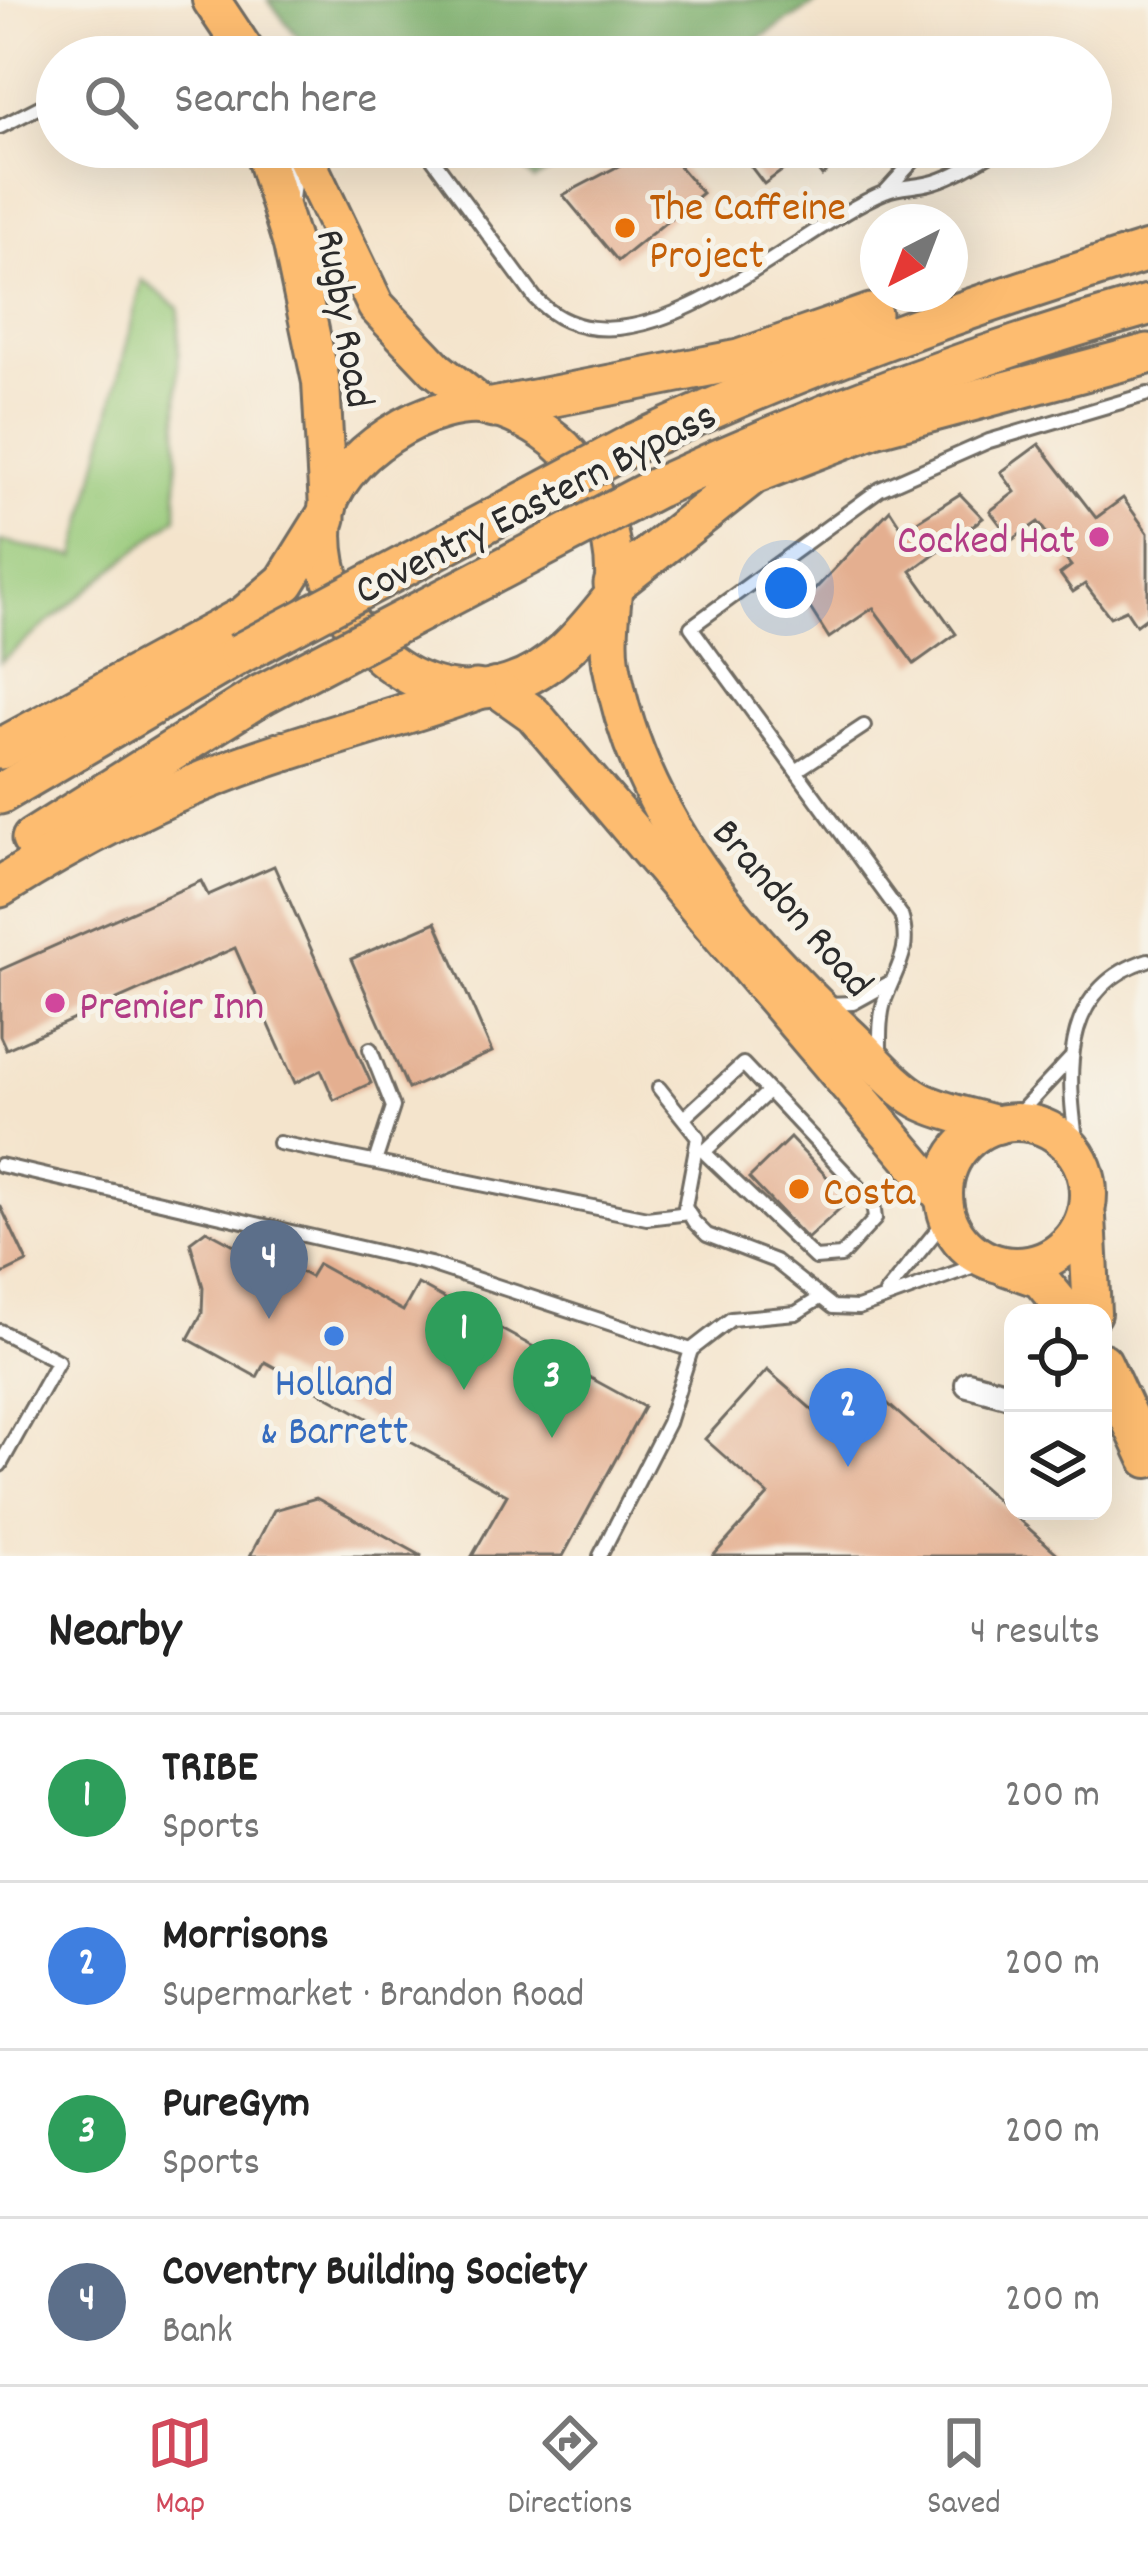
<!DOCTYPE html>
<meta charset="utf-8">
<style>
:root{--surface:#fff;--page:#f6f6f6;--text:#222;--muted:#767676;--line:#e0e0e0;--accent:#d1495b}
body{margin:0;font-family:Dekko,sans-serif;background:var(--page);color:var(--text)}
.controls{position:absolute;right:36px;bottom:36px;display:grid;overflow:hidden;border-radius:24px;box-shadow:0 12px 48px #0002}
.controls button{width:108px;height:108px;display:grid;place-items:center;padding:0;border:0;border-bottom:3px solid var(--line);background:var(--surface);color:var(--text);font:60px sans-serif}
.compass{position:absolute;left:860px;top:204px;width:108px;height:108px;border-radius:50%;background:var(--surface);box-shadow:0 12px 48px #0002;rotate:222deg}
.you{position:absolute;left:786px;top:588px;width:42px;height:42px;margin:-30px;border:9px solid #fff;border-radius:50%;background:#1a73e8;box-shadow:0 0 0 18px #1a73e833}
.badge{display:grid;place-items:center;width:78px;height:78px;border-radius:50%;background:var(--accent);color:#fff;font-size:39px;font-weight:700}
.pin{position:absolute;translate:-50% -99px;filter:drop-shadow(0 3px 6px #0008)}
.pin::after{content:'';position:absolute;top:63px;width:42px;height:36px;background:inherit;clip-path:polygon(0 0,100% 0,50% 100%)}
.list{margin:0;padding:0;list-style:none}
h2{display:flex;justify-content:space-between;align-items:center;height:156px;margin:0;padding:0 48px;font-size:51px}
h2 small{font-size:39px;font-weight:400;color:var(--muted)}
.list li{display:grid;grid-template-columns:78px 1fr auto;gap:36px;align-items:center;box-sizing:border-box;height:168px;padding:0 48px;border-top:3px solid var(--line)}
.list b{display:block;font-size:45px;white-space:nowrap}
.list p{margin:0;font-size:39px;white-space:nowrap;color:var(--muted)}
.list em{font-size:39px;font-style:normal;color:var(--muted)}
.icon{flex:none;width:66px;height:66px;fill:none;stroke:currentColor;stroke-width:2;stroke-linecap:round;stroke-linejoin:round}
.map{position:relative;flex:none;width:1148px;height:1556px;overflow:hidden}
.search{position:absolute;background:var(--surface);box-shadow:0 12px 48px #0002;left:36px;right:36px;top:36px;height:132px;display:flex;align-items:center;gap:30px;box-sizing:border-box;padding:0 42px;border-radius:66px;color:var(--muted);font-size:45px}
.sheet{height:828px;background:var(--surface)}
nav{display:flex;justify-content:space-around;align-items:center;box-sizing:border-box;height:168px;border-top:3px solid var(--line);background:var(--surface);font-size:33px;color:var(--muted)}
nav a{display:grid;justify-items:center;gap:6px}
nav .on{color:var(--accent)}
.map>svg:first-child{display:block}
.green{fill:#97c979;stroke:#617a52;stroke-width:3}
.forest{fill:#79ad69;stroke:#526c4a;stroke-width:3}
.building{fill:#e4af90}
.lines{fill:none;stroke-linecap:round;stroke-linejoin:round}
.service-casing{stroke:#716c63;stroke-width:18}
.minor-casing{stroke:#716c63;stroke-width:30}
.primary-casing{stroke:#716c63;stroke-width:42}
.trunk-casing{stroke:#716c63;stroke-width:45}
.service{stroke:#fff;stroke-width:12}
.minor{stroke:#fff;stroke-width:24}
.primary{stroke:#fdbc6f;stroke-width:36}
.trunk{stroke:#fdbc6f;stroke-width:39}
.trunk-bridge-casing{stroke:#716c63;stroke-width:45;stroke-linecap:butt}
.trunk-bridge{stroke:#fdbc6f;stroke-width:39}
.food-dot{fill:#e8710a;stroke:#f7f3e8;stroke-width:4.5}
.hotel-dot{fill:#d1479c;stroke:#f7f3e8;stroke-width:4.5}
.shop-dot{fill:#3f7fe0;stroke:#f7f3e8;stroke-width:4.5}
.labels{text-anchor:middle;stroke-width:10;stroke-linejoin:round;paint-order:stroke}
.food-label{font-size:42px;fill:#c56008;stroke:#f7f3e8;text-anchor:start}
.street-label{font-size:42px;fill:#2b2b2b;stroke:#f7f3e8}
.hotel-label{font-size:42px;fill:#b23c85;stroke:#f7f3e8;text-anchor:end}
.shop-label{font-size:42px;fill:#366cbe;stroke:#f7f3e8}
</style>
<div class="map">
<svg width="1148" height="1556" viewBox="0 0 1148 1556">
<rect width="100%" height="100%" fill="#f7f3e8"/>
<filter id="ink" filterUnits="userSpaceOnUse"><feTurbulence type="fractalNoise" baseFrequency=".00833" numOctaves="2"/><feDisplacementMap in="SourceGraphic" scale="24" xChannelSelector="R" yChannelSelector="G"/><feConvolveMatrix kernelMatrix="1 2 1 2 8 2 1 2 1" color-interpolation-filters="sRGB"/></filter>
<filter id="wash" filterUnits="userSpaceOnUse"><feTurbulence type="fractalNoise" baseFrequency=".004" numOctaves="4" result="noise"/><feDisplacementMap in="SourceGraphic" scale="48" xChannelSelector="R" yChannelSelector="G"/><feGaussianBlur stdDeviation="2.7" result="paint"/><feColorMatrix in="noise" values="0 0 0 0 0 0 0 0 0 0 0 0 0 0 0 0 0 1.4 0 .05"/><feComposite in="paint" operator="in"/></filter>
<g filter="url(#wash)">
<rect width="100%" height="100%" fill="#f4e4cc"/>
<polygon class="green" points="142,280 179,308 177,517 0,662 0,541 76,557"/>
<g class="forest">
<polygon points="268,0 821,0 730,57 314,57"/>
<polygon points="504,147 586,147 534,180"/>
</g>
<g id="blocks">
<g class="building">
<polygon points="655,147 663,147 702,193 618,261 563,195"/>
<polygon points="736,147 859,147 822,176 805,154 764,184"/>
<polygon points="1039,444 1096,518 1123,498 1148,533 1148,616 1136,625 1126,610 1110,617 1085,584 1073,592 1060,574 1071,566 1038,522 1012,540 990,511 1015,492 1001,472"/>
<polygon points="960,494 983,518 911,571 956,634 914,664 873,608 829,638 805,600 890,510 903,530"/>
<polygon points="274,866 371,1083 334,1100 321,1070 295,1083 235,948 6,1049 0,1036 0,970 201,881 208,895"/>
<polygon points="436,922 492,1052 408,1089 351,959"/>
<polygon points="790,1138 849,1200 807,1239 749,1178"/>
<polygon points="0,1205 27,1262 0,1275"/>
<polygon points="206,1230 238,1247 242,1240 310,1277 318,1264 403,1311 418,1284 644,1407 563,1556 472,1556 507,1495 265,1362 257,1377 188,1339 202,1313 203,1287 190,1242"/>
<polygon points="767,1370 826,1422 862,1381 1060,1556 713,1556 768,1495 705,1439"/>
<polygon points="316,1498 364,1524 422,1556 250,1556 274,1510"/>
</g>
</g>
</g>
<g filter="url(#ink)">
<use href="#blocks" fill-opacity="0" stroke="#716c63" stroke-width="3"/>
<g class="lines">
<defs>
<g id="service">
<polyline points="0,127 57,98"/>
<polyline points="281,147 294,184 292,199"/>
<path d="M424,147L535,298C628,397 795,228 885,192C898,186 915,187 930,183C955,177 980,159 1004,147"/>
<polyline points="886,191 926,147"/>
<polyline points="796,771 864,726"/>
<polyline points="827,1004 853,1003 891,982"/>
<polyline points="370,1049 393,1107 375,1162"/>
<path d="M880,1058C880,1038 879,1018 885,999C897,966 912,951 901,915L691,627L880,489L989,441L1148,394"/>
<polyline points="659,1088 698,1137 685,1207 694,1222 707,1235 775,1261 833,1307 858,1308 988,1261"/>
<polyline points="686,1116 743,1064 873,1202 875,1219 841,1256 815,1258 707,1155"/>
<polyline points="1011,1122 1070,1059"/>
<polyline points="279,1143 647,1218 689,1213"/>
<polyline points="704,1152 768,1092"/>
<path d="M1079,1159C1067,1081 1056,989 1148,960"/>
<polyline points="0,1165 430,1264 691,1350 731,1319 796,1313 820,1298"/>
<polyline points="886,1293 947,1218"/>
<polyline points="0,1331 58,1361 0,1465"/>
<polyline points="600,1556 668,1423 691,1350"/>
</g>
<polyline id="minor" points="968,1384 1013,1396"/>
<g id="primary">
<polyline points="211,0 249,57"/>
<polyline points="262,147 292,245 321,382 328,508"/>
<polyline points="300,147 376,306 436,369 484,407"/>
<path d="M611,598C583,633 554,670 509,684C407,717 314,617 325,519C332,458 434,393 493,408C519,414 553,434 570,455C597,490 616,536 614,581C612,608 607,637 611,663C637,816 740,935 851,1038C872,1058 894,1086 919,1100C941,1112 972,1117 997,1125"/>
<polyline points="495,687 533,714 944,1198"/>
<circle cx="1016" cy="1194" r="72"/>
<polyline points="1087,1217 1092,1313"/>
<polyline points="1006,1267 1040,1279 1068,1313"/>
<polyline points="1103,1362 1148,1459"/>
</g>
<g id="trunk">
<polyline points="493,408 739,360 871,314"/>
<path d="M633,444C801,366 971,306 1148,251"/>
<path d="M656,488C815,414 979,353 1148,305"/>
<polyline points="614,584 753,474 874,427 1148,354"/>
<polyline points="0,749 245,616 285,582 325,518"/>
<polyline points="0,794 239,654"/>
<polyline points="32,839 261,695"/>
<path d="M0,887C75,840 156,798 239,767C317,738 398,719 476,690"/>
</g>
</defs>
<use href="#service" class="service-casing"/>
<use href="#minor" class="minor-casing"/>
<use href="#primary" class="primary-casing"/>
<use href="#trunk" class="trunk-casing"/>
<use href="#service" class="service"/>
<use href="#minor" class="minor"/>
<use href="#primary" class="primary"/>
<use href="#trunk" class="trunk"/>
<defs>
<g id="trunk-bridge">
<polyline points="239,654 633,444"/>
<polyline points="261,695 656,488"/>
</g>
</defs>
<use href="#trunk-bridge" class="trunk-bridge-casing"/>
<use href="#trunk-bridge" class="trunk-bridge"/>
</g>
</g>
<g class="food-dot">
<circle cx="625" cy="228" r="12"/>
<circle cx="799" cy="1189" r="12"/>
</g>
<g class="hotel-dot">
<circle cx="1099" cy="537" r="12"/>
<circle cx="55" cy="1003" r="12"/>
</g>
<circle class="shop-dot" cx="334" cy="1336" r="12"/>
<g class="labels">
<g class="food-label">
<text x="649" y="219">The Caffeine<tspan x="649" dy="48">Project</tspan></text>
<text x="823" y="1204">Costa</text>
</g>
<g class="street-label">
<text transform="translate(348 318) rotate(80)" y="15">Rugby Road</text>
<text transform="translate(534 500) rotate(-27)" y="15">Coventry Eastern Bypass</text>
<text transform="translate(795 906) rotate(49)" y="15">Brandon Road</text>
</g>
<g class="hotel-label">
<text x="1075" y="552">Cocked Hat</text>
<text x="79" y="1018" text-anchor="start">Premier Inn</text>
</g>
<g class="shop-label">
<text x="334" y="1395">Holland<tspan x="334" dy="48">&amp; Barrett</tspan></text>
</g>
</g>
</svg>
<div class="controls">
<button><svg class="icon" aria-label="locate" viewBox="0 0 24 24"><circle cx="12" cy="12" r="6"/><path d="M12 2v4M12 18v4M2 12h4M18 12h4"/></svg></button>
<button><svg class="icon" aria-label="layers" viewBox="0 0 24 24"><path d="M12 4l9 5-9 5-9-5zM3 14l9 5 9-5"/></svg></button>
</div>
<svg class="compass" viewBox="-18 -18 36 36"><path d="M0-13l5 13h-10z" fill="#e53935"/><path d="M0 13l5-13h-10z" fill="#767676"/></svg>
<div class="you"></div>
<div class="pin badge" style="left:464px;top:1390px;background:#2e9e5b">1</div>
<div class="pin badge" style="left:848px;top:1467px;background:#3f7fe0">2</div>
<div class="pin badge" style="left:552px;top:1438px;background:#2e9e5b">3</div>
<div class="pin badge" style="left:269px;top:1319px;background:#5c6f8a">4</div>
<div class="search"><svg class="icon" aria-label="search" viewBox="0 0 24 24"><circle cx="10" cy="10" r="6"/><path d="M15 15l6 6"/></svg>Search here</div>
</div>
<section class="sheet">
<h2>Nearby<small>4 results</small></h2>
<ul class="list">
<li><span class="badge" style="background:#2e9e5b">1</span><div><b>TRIBE</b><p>Sports</p></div><em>200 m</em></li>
<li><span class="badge" style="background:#3f7fe0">2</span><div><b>Morrisons</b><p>Supermarket · Brandon Road</p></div><em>200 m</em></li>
<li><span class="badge" style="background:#2e9e5b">3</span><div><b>PureGym</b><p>Sports</p></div><em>200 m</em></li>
<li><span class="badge" style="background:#5c6f8a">4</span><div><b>Coventry Building Society</b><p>Bank</p></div><em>200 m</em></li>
</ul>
</section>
<nav>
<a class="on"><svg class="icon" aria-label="map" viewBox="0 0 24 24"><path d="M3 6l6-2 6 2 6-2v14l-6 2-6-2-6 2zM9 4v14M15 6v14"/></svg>Map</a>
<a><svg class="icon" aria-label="directions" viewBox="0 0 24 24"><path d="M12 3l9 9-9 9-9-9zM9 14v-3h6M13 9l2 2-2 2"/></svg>Directions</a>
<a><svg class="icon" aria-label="saved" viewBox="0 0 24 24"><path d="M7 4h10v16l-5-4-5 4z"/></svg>Saved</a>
</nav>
